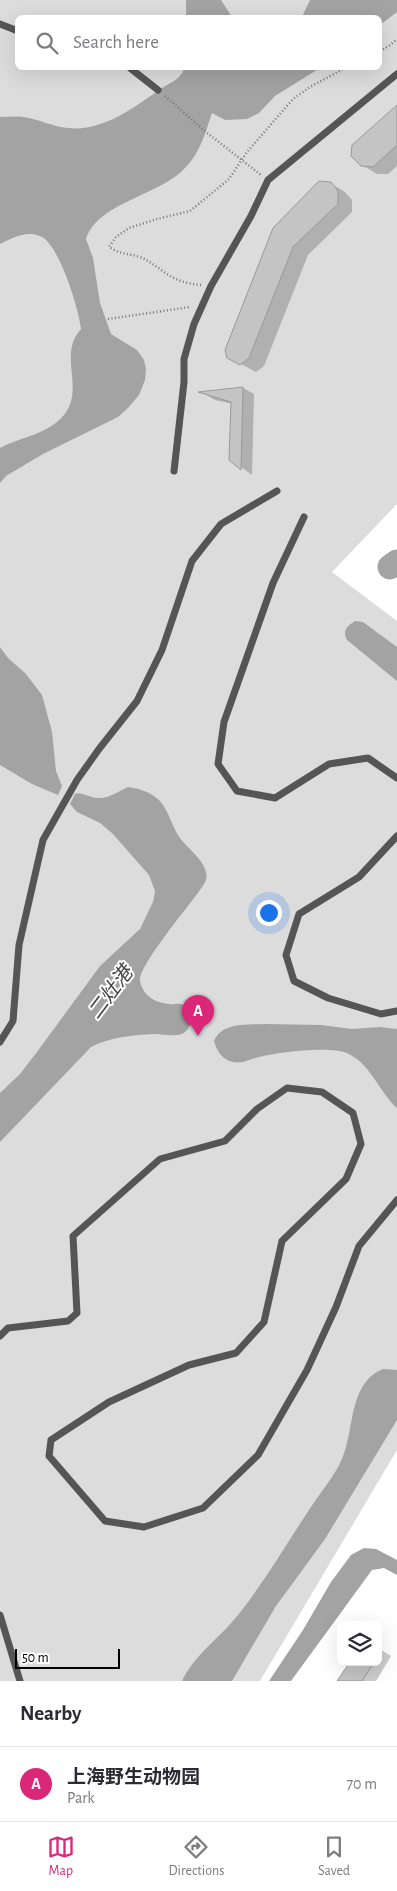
<!DOCTYPE html>
<meta charset="utf-8">
<style>
:root{--surface:#fff;--page:#f7f7f7;--text:#2b2b33;--muted:#7c7c81;--line:#e1e1e2;--accent:#db2777}
body{margin:0;font-family:"Alegreya Sans","Noto Sans SC",sans-serif;background:var(--page);color:var(--text)}
.controls{position:absolute;right:15px;bottom:15px;display:grid;overflow:hidden;border-radius:8px;box-shadow:0 5px 20px #0002}
.controls button{width:45px;height:45px;display:grid;place-items:center;padding:0;border:0;border-bottom:1px solid var(--line);background:var(--surface);color:var(--text);font:25px sans-serif}
.scale{position:absolute;left:15px;bottom:12px;width:105px;box-sizing:border-box;padding-left:5px;border:2px solid #000;border-top:0;font-size:14px;line-height:18px;white-space:nowrap;color:#000;-webkit-text-stroke:4px #fff;paint-order:stroke}
.you{position:absolute;left:268px;top:912px;width:18px;height:18px;margin:-12px;border:4px solid #fff;border-radius:50%;background:#1a73e8;box-shadow:0 0 0 8px #1a73e833}
.badge{display:grid;place-items:center;width:32px;height:32px;border-radius:50%;background:var(--accent);color:#fff;font-size:16px;font-weight:700}
.pin{position:absolute;translate:-50% -41px;filter:drop-shadow(0 1px 2px #0008)}
.pin::after{content:'';position:absolute;top:26px;width:18px;height:15px;background:inherit;clip-path:polygon(0 0,100% 0,50% 100%)}
.list{margin:0;padding:0;list-style:none}
h2{display:flex;justify-content:space-between;align-items:center;height:65px;margin:0;padding:0 20px;font-size:21px}
h2 small{font-size:16px;font-weight:400;color:var(--muted)}
.list li{display:grid;grid-template-columns:32px 1fr auto;gap:15px;align-items:center;box-sizing:border-box;height:75px;padding:0 20px;border-top:1px solid var(--line)}
.list b{display:block;font-size:19px;white-space:nowrap}
.list p{margin:0;font-size:16px;white-space:nowrap;color:var(--muted)}
.list em{font-size:16px;font-style:normal;color:var(--muted)}
.icon{flex:none;width:28px;height:28px;fill:none;stroke:currentColor;stroke-width:2;stroke-linecap:round;stroke-linejoin:round}
.map{position:relative;flex:none;width:397px;height:1681px;overflow:hidden}
.search{position:absolute;background:var(--surface);box-shadow:0 5px 20px #0002;left:15px;right:15px;top:15px;height:55px;display:flex;align-items:center;gap:12px;box-sizing:border-box;padding:0 18px;border-radius:8px;color:var(--muted);font-size:19px}
.sheet{height:140px;background:var(--surface)}
nav{display:flex;justify-content:space-around;align-items:center;box-sizing:border-box;height:70px;border-top:1px solid var(--line);background:var(--surface);font-size:14px;color:var(--muted)}
nav a{display:grid;justify-items:center;gap:2px}
nav .on{color:var(--accent)}
.map>svg:first-child{display:block}
.green{fill:#dcdcdc;fill-rule:evenodd}
.water{fill:#a3a3a3}
.shadow{fill:#0003}
.lines{fill:none;stroke-linecap:round;stroke-linejoin:round}
.river{stroke:#a3a3a3;stroke-width:25}
.building{fill:#c4c4c4;stroke:#999}
.path{stroke:#777;stroke-width:2.5;stroke-dasharray:1 2.5;stroke-linecap:butt}
.service{stroke:#555;stroke-width:7}
.labels{text-anchor:middle;stroke-width:4;stroke-linejoin:round;paint-order:stroke}
.water-label{font-size:20px;font-style:italic;fill:#444;stroke:#fff}
</style>
<div class="map">
<svg width="397" height="1681" viewBox="0 0 397 1681">
<rect width="100%" height="100%" fill="#fff"/>
<path class="green" d="M0,0H397V504L332,572L397,621V1450L260,1681H0ZM18,18H380V68H18Z"/>
<g class="water">
<polygon points="186,0 221,0 232,17 186,17"/>
<polygon points="310,0 397,0 397,12 380,25 380,18 302,17"/>
<path d="M184,68H320L275,96L259,113L247,119L225,120L212,113C205,134 199,156 182,171C156,196 98,203 86,239L93,258L100,303L111,334L137,350L144,360L146,369L145,380L139,395L128,408L118,417L43,454L6,476L0,483V448C18,438 40,436 57,422C91,394 55,358 81,329C79,310 59,243 40,236C27,230 11,238 0,244V117C8,117 16,116 23,117C39,119 53,127 68,128C100,132 131,110 156,92C166,84 181,81 184,68Z"/>
<path d="M355,621L363,622L397,647V681L347,640C342,631 347,626 355,621Z"/>
<polygon points="0,647 8,658 26,674 42,695 52,732 56,771 62,786 58,795 32,784 0,765"/>
<path d="M128,787C143,789 159,795 166,810C171,819 174,830 180,838C188,849 210,864 206,880C205,883 202,887 200,890C189,906 138,966 140,981C143,996 155,1003 170,1004C173,1005 178,1003 181,1004C188,1006 191,1018 190,1024C189,1030 183,1035 177,1035C170,1036 162,1034 154,1034C133,1035 110,1037 91,1047L0,1142V1093L20,1074L37,1052L100,966L140,929L153,902L155,891L149,875L112,833L100,823L77,812L70,804L75,794C84,792 89,798 98,798C108,799 119,791 128,787Z"/>
<path d="M265,1024L321,1025L352,1029L380,1027L397,1029V1108C379,1092 372,1066 349,1054C333,1045 278,1052 259,1057C250,1059 243,1064 233,1062C222,1060 217,1051 214,1041C222,1022 247,1025 265,1024Z"/>
<path d="M383,1369L397,1370V1420L325,1539L276,1606L232,1681H182C195,1654 220,1638 238,1615C266,1580 288,1541 313,1504C323,1489 335,1475 342,1459C355,1430 348,1383 383,1369Z"/>
<polygon points="364,1548 376,1549 397,1560 397,1575 384,1568 372,1570 291,1681 269,1681 303,1630 331,1582 351,1555"/>
</g>
<g class="shadow">
<polygon points="397,107 397,166 388,174 377,174 362,165"/>
<polygon points="330,183 345,192 352,200 352,212 308,255 264,366 256,372 228,357"/>
<polygon points="243,388 254,394 252,475 230,459 233,404 215,400 203,393"/>
<polygon points="378,1648 391,1656 376,1681 338,1681 351,1662 378,1662"/>
</g>
<g class="lines">
<polyline class="river" points="390,567 397,562"/>
</g>
<g class="building">
<polygon points="397,105 397,145 373,167 361,166 351,156 352,145"/>
<polygon points="319,181 331,182 338,191 338,204 293,247 249,358 240,365 227,358 225,350 273,228"/>
<polygon points="243,387 241,470 229,460 231,402 198,392"/>
<polygon points="350,1662 374,1662 362,1681 337,1681"/>
</g>
<g class="lines">
<g class="path">
<polyline points="380,51 389,46 397,39"/>
<polyline points="165,96 206,132 261,175"/>
<path d="M201,285C189,284 177,281 167,274C158,268 150,261 140,257C127,253 122,255 109,247L116,237L129,228L157,219L190,211L229,179L247,152L293,99L310,87L345,68"/>
<polyline points="108,319 190,307"/>
</g>
<g class="service">
<polyline points="0,24 18,31"/>
<polyline points="130,68 158,90"/>
<polyline points="174,471 184,382 184,359 194,324 211,286 251,216 268,180 397,74"/>
<polyline points="304,517 273,583 224,722 218,764 237,791 275,798 329,764 368,758 397,778"/>
<polyline points="397,836 359,877 299,914 286,955 294,981 328,998 381,1014 397,1011"/>
<polyline points="0,1042 13,1021 19,945 43,840 77,780 99,749 137,701 162,650 192,561 221,524 277,491"/>
<polyline points="0,1336 8,1328 68,1321 77,1313 73,1236 160,1159 225,1141 257,1109 287,1088 322,1092 353,1113 361,1144 346,1179 282,1241 264,1322 236,1353 189,1365 109,1402 51,1440 49,1456 105,1521 144,1527 203,1508 258,1455 307,1370 336,1307 359,1246 397,1200"/>
<polyline points="0,1615 20,1681"/>
</g>
</g>
<g class="labels">
<g class="water-label">
<text transform="translate(110 992) rotate(-53)" y="7">二灶港</text>
</g>
</g>
</svg>
<div class="controls">
<button><svg class="icon" aria-label="layers" viewBox="0 0 24 24"><path d="M12 4l9 5-9 5-9-5zM3 14l9 5 9-5"/></svg></button>
</div>
<div class="scale">50 m</div>
<div class="you"></div>
<div class="pin badge" style="left:198px;top:1036px">A</div>
<div class="search"><svg class="icon" aria-label="search" viewBox="0 0 24 24"><circle cx="10" cy="10" r="6"/><path d="M15 15l6 6"/></svg>Search here</div>
</div>
<section class="sheet">
<h2>Nearby<small></small></h2>
<ul class="list">
<li><span class="badge">A</span><div><b>上海野生动物园</b><p>Park</p></div><em>70 m</em></li>
</ul>
</section>
<nav>
<a class="on"><svg class="icon" aria-label="map" viewBox="0 0 24 24"><path d="M3 6l6-2 6 2 6-2v14l-6 2-6-2-6 2zM9 4v14M15 6v14"/></svg>Map</a>
<a><svg class="icon" aria-label="directions" viewBox="0 0 24 24"><path d="M12 3l9 9-9 9-9-9zM9 14v-3h6M13 9l2 2-2 2"/></svg>Directions</a>
<a><svg class="icon" aria-label="saved" viewBox="0 0 24 24"><path d="M7 4h10v16l-5-4-5 4z"/></svg>Saved</a>
</nav>
